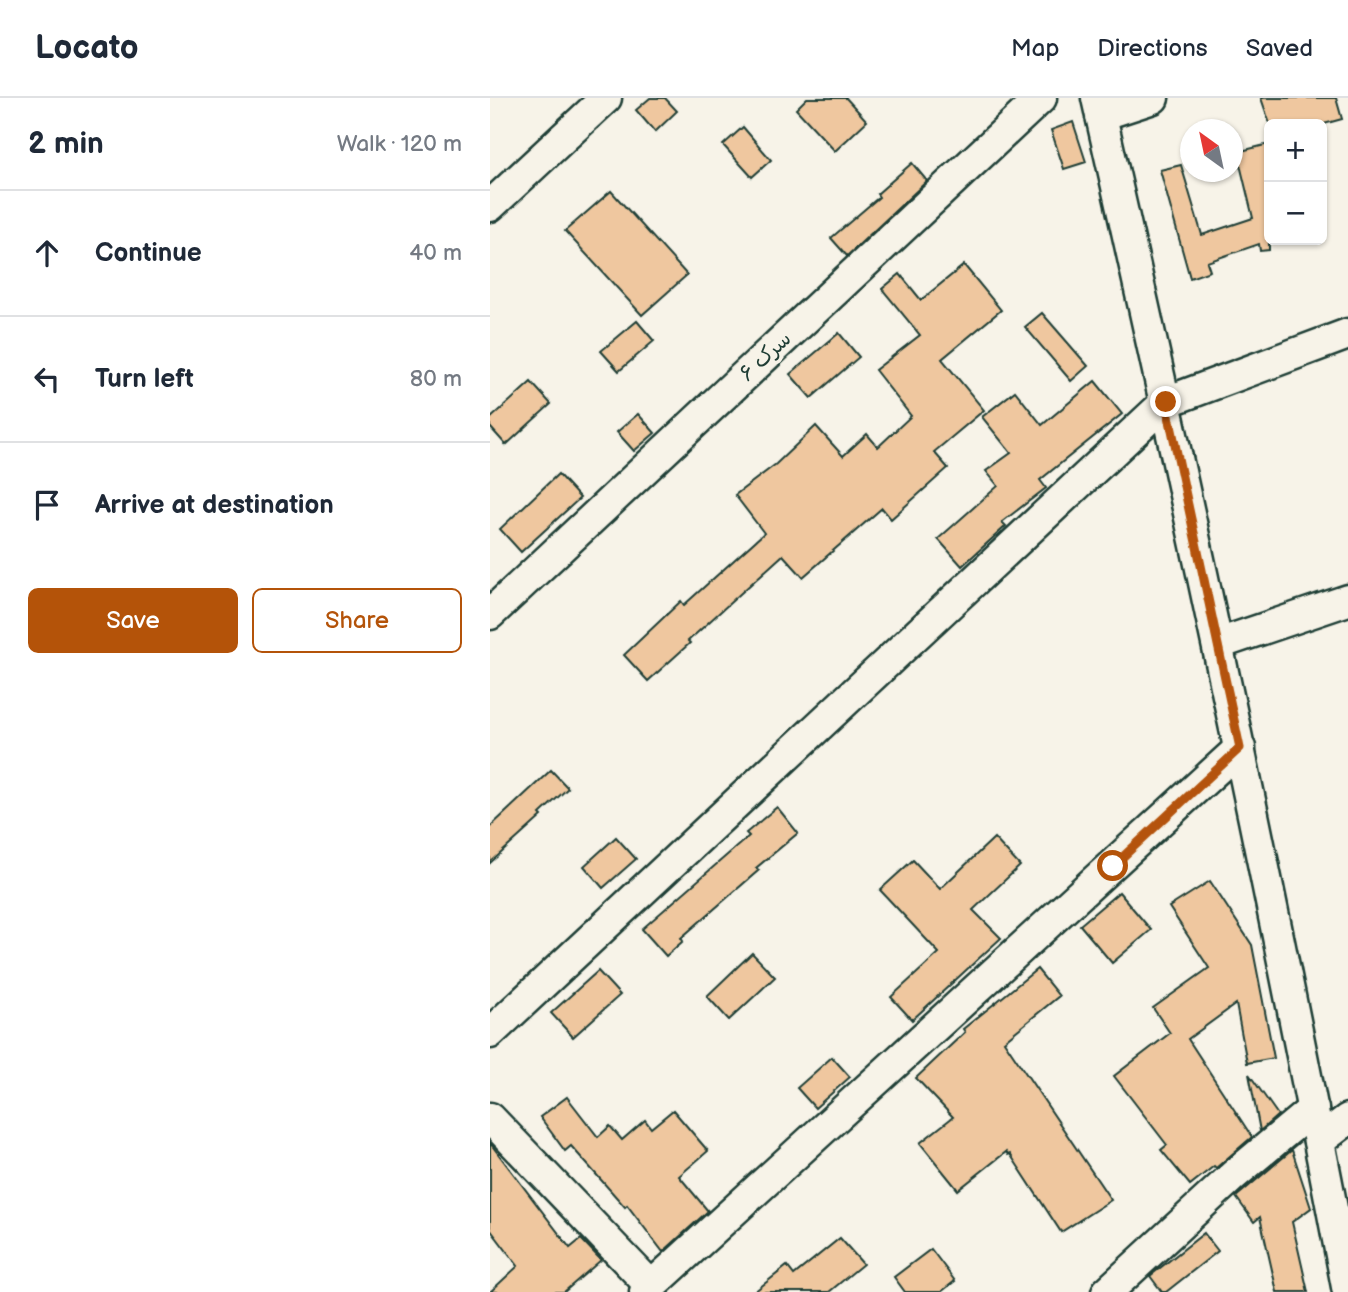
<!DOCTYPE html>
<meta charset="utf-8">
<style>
:root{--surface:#fff;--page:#f2f2f3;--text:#1f2937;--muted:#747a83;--line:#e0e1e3;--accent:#b45309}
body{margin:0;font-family:"Balsamiq Sans","Playpen Sans Arabic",sans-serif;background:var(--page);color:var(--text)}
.controls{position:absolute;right:21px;top:21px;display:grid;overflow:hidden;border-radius:10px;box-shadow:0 2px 5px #0004}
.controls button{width:63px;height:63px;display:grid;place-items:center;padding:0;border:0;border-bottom:2px solid var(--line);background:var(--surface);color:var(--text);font:35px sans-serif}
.compass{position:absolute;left:690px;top:21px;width:63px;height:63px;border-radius:50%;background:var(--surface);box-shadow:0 2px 5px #0004;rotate:327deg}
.stop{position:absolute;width:21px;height:21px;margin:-16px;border:5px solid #b45309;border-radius:50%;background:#fff}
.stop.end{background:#b45309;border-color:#fff;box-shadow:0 2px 7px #0008}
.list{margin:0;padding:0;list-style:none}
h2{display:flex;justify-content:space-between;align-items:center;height:91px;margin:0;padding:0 28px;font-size:30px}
h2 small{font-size:23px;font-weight:400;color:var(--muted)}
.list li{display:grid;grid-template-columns:46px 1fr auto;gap:21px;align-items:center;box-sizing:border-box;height:126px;padding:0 28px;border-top:2px solid var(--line)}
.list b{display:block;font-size:26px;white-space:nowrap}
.list em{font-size:23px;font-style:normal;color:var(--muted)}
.actions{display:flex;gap:14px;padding:21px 28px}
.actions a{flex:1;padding:16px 0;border:2px solid var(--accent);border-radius:10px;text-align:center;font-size:24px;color:var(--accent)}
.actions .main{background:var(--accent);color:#fff}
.icon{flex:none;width:38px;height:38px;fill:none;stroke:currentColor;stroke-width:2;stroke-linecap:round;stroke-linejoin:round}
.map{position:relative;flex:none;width:858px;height:1194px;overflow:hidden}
header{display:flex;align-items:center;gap:42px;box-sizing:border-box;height:98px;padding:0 35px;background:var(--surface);border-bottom:2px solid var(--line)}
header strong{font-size:33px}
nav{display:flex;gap:38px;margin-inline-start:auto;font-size:24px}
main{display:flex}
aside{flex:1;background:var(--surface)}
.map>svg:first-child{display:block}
.building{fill:#efc79f;stroke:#1f3d34;stroke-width:2}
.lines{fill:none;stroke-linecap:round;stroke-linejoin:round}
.street-casing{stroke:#1f3d34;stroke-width:35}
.street{stroke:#f7f3e8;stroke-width:30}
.route{stroke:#b45309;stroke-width:9}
.labels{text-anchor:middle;stroke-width:7;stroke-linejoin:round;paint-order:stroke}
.street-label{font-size:21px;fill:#1f3d34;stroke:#f7f3e8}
</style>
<header>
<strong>Locato</strong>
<nav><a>Map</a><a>Directions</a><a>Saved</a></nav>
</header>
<main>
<aside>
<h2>2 min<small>Walk · 120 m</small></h2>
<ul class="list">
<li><svg class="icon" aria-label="ahead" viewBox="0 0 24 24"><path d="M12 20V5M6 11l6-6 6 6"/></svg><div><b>Continue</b></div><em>40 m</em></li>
<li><svg class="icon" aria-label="left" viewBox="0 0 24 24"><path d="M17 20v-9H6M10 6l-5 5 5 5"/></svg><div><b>Turn left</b></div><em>80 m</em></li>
<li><svg class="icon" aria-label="arrive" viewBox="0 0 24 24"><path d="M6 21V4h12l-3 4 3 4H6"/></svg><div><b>Arrive at destination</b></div></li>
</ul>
<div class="actions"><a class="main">Save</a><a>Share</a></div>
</aside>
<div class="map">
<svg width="858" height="1194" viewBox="0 0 858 1194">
<rect width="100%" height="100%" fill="#f7f3e8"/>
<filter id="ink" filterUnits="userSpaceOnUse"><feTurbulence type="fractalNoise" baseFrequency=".0143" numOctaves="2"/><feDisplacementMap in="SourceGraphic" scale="14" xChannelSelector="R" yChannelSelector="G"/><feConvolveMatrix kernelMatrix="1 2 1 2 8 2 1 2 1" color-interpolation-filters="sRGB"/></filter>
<g filter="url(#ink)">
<g class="building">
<polygon points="160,0 175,0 187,13 165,34 146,12"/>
<polygon points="317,0 356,0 377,23 345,53 306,11"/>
<polygon points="771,0 846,0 852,21 834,26 780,26"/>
<polygon points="583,24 596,64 574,71 561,32"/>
<polygon points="253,29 281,62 262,79 233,47"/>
<polygon points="779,46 779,152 770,153 769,146 717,164 720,173 700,180 670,72 691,67 712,137 763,120 747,54"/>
<polygon points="422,65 437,83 357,158 341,140 389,99 387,96"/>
<polygon points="121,93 197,177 152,217 75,133"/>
<polygon points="474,167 511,212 452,261 494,312 444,354 458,370 401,421 392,410 313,479 293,457 198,543 200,545 158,583 134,557 191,503 194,507 274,435 245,397 286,366 326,328 353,358 377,336 388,349 421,318 385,272 430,237 392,191 410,176 431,202"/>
<polygon points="552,215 598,268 581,283 535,229"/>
<polygon points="147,223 164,243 129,273 111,253"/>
<polygon points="349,235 369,259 321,300 300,276"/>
<polygon points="605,283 632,316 550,382 556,390 512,424 516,428 472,468 448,441 508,388 496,373 521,355 492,319 525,293 552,327"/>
<polygon points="41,284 61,306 16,347 0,329 0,321"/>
<polygon points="148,316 165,335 144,353 127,334"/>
<polygon points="68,376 90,400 31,454 10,431"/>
<polygon points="61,672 78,690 50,716 52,718 0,765 0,729"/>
<polygon points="287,709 308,735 266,770 269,772 191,840 193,843 176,858 152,831 259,738 256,735"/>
<polygon points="126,739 146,761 113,790 94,768"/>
<polygon points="504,740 530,768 483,812 511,840 422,922 401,899 449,855 390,792 423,762 450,791"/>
<polygon points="720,783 762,847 784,960 757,965 746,906 698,941 762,1039 726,1070 724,1068 700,1087 671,1052 677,1047 624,978 680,935 663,910 719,870 679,809"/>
<polygon points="629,794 661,832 622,865 590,827"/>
<polygon points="262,855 285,879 239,922 217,898"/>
<polygon points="547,871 569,898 514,943 621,1102 571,1134 520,1056 518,1057 516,1054 468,1092 430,1045 463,1019 426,980 475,934 473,931"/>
<polygon points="108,873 130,897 83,939 61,915"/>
<polygon points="342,959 360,979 325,1010 307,990"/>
<polygon points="759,976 788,1017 770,1033"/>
<polygon points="77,999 108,1039 120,1028 132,1042 155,1022 161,1030 183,1012 218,1053 189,1078 218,1113 173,1154 137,1107 135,1109 81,1048 75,1053 50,1019"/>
<polygon points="0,1045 80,1150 91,1141 111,1162 74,1194 0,1194 28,1168 0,1131"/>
<polygon points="802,1052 821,1110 802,1124 818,1194 787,1194 770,1119 764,1124 746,1099"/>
<polygon points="714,1135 728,1153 676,1194 672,1194 660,1178"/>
<polygon points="350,1140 373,1166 339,1194 264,1194 297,1168 304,1177"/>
<polygon points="441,1151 465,1183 451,1194 415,1194 404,1179"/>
</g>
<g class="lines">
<defs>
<g id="street">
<path d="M607,0C697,397 782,794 858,1194"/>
<polyline points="611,17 663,0"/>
<polyline points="0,108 116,0"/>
<polyline points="0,516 551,0"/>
<polyline points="728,546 858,502"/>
<polyline points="0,935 676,304 858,236"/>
<polyline points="0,1020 161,1188"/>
<polyline points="829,1043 858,1021"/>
<polyline points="155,1194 750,650"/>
<polyline points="617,1194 744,1077 823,1011"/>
</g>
</defs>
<use href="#street" class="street-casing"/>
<use href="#street" class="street"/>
</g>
</g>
<g class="lines" filter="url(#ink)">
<polyline class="route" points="623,768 750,650 676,304"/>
</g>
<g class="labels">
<g class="street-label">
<text transform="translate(275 258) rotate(-43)" y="7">سرک ۶</text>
</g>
</g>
</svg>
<div class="controls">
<button>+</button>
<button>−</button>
</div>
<svg class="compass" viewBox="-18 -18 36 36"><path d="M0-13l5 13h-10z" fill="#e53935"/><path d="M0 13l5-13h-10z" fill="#747a83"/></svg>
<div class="stop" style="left:623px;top:768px"></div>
<div class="stop end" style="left:676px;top:304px"></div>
</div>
</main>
